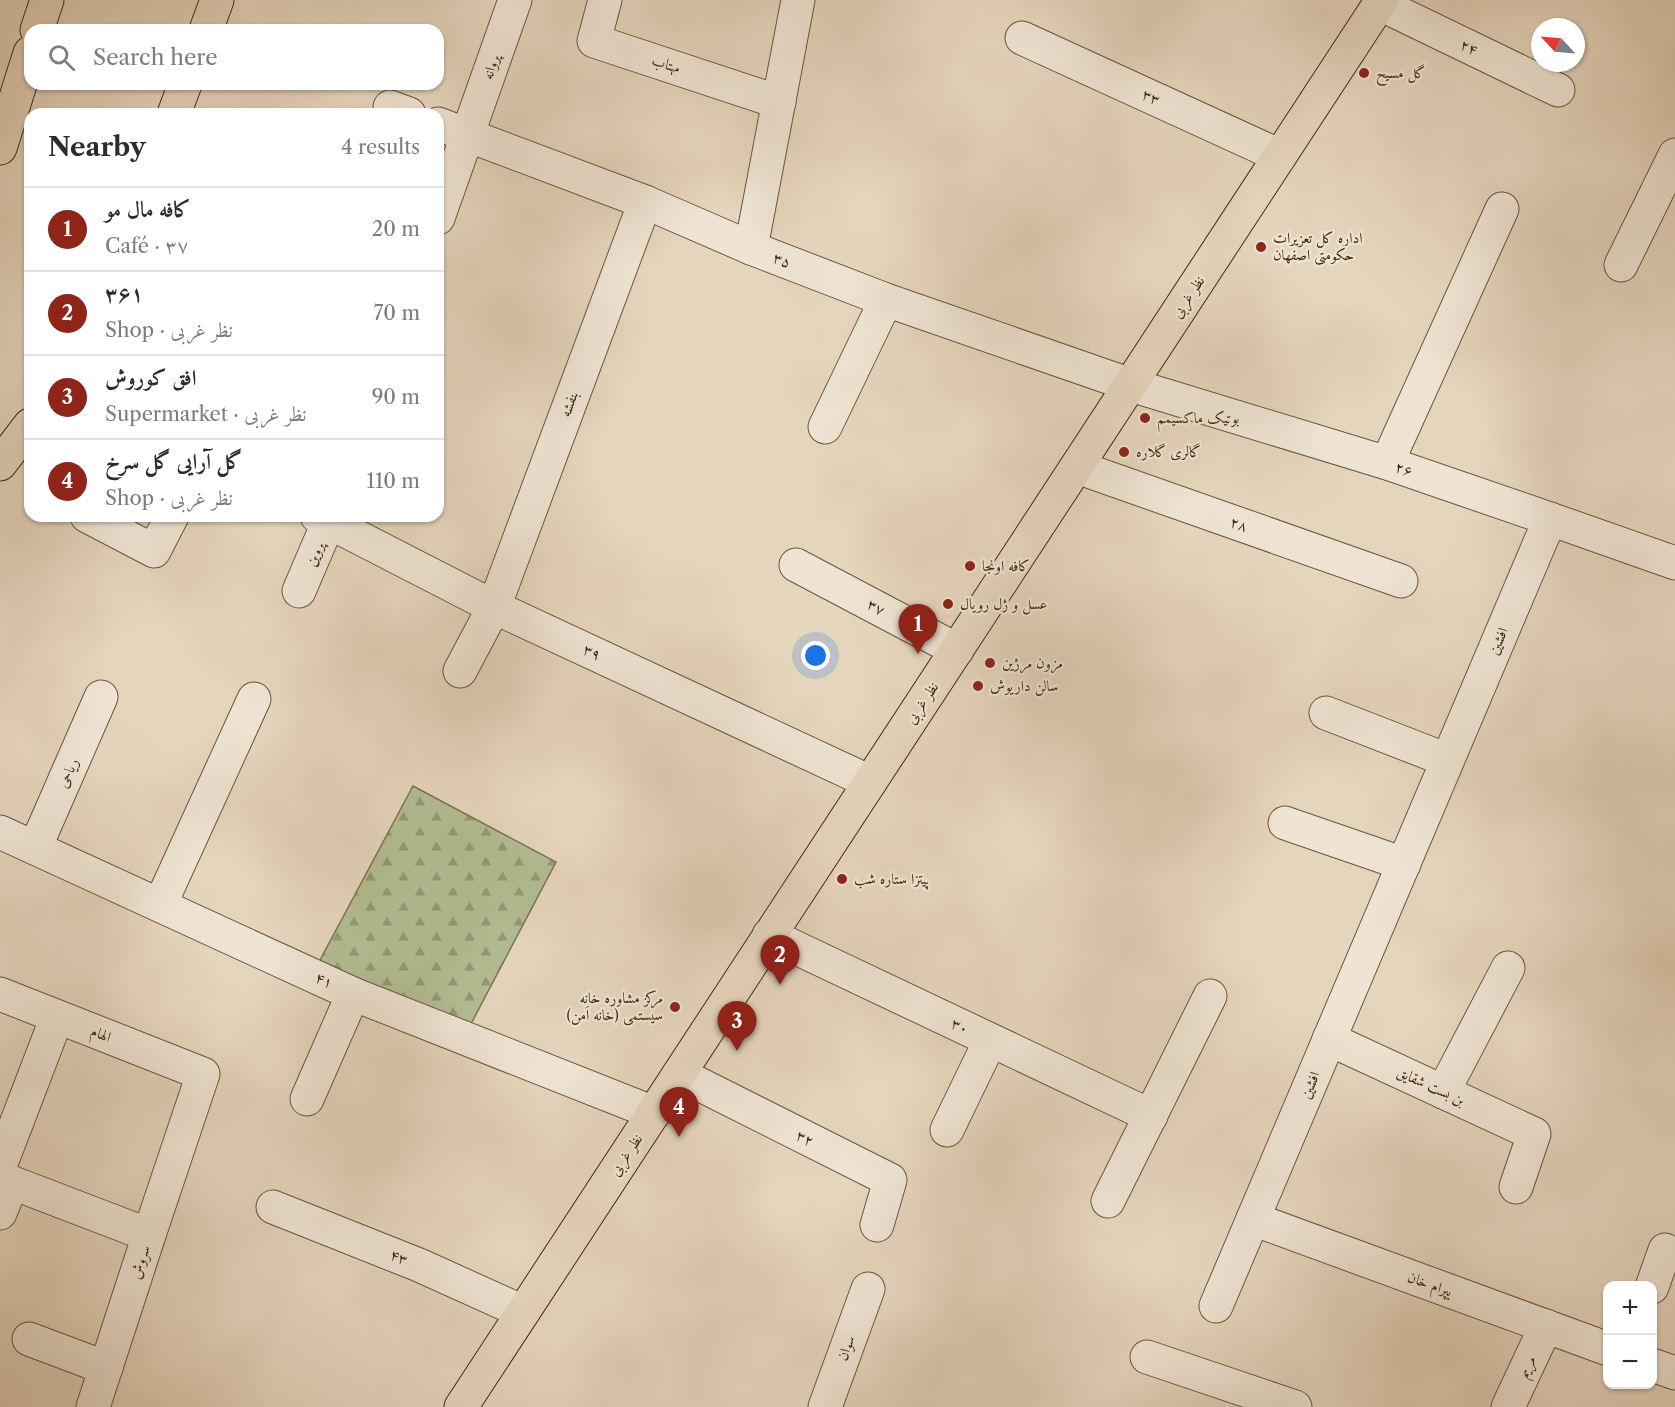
<!DOCTYPE html>
<meta charset="utf-8">
<style>
:root{--surface:#fff;--page:#f2f2f3;--text:#2b2b33;--muted:#7c7c81;--line:#e1e1e2;--accent:#8f2418}
body{margin:0;font-family:"Libre Caslon Text",Amiri,serif;background:var(--page);color:var(--text)}
.controls{position:absolute;right:18px;bottom:18px;display:grid;overflow:hidden;border-radius:12px;box-shadow:0 2px 4px #0004}
.controls button{width:54px;height:54px;display:grid;place-items:center;padding:0;border:0;border-bottom:2px solid var(--line);background:var(--surface);color:var(--text);font:30px sans-serif}
.compass{position:absolute;left:1531px;top:18px;width:54px;height:54px;border-radius:50%;background:var(--surface);box-shadow:0 2px 4px #0004;rotate:296deg}
.you{position:absolute;left:816px;top:656px;width:21px;height:21px;margin:-15px;border:4px solid #fff;border-radius:50%;background:#1a73e8;box-shadow:0 0 0 9px #1a73e833}
.badge{display:grid;place-items:center;width:39px;height:39px;border-radius:50%;background:var(--accent);color:#fff;font-size:20px;font-weight:700}
.pin{position:absolute;translate:-50% -50px;filter:drop-shadow(0 2px 3px #0008)}
.pin::after{content:'';position:absolute;top:32px;width:21px;height:18px;background:inherit;clip-path:polygon(0 0,100% 0,50% 100%)}
.list{margin:0;padding:0;list-style:none}
h2{display:flex;justify-content:space-between;align-items:center;height:78px;margin:0;padding:0 24px;font-size:26px}
h2 small{font-size:20px;font-weight:400;color:var(--muted)}
.list li{display:grid;grid-template-columns:39px 1fr auto;gap:18px;align-items:center;box-sizing:border-box;height:84px;padding:0 24px;border-top:2px solid var(--line)}
.list b{display:block;font-size:22px;white-space:nowrap}
.list p{margin:0;font-size:20px;white-space:nowrap;color:var(--muted)}
.list em{font-size:20px;font-style:normal;color:var(--muted)}
.icon{flex:none;width:33px;height:33px;fill:none;stroke:currentColor;stroke-width:2;stroke-linecap:round;stroke-linejoin:round}
.map{position:relative;flex:none;width:1675px;height:1407px;overflow:hidden}
.search{position:absolute;background:var(--surface);box-shadow:0 2px 4px #0004;left:24px;top:24px;width:420px;height:66px;display:flex;align-items:center;gap:15px;box-sizing:border-box;padding:0 21px;border-radius:18px;color:var(--muted);font-size:22px}
.panel{position:absolute;background:var(--surface);box-shadow:0 2px 4px #0004;left:24px;top:108px;width:420px;height:414px;border-radius:18px}
.map>svg:first-child{display:block}
.forest{fill:url(#forest-firs);stroke:#7a7452;stroke-width:1.5}
.lines{fill:none;stroke-linecap:round;stroke-linejoin:round}
.minor-casing{stroke:#6a553e;stroke-width:35}
.major-casing{stroke:#412a13;stroke-width:35}
.minor{stroke:#efe4d4;stroke-width:33}
.major{stroke:#e6d5bd;stroke-width:33}
.poi-dot{fill:#8f2418;stroke:#efe4d4;stroke-width:2}
.labels{text-anchor:middle;stroke-width:4.5;stroke-linejoin:round;paint-order:stroke}
.street-label{font-size:15px;fill:#412a13;stroke:#efe4d4}
.poi-label{font-size:15px;fill:#412a13;stroke:#efe4d4;text-anchor:start}
</style>
<div class="map">
<svg width="1675" height="1407" viewBox="0 0 1675 1407">
<defs>
<pattern id="forest-firs" width="22" height="20" patternUnits="userSpaceOnUse" patternTransform="scale(1.5)"><rect width="22" height="20" fill="#b3bd92"/><path d="M5 1l3.5 6h-7zM16 11l3.5 6h-7z" fill="#939a76"/></pattern>
</defs>
<rect width="100%" height="100%" fill="#e6d5bd"/>
<filter id="stains"><feTurbulence type="fractalNoise" baseFrequency=".00333" numOctaves="4"/><feColorMatrix values="0 0 0 0 .2 0 0 0 0 .09 0 0 0 0 .02 0 0 0 .5 -.17"/></filter>
<radialGradient id="worn" r=".72"><stop offset=".6" stop-color="#630" stop-opacity="0"/><stop offset="1" stop-color="#630" stop-opacity=".3"/></radialGradient>
<polygon class="forest" points="413,786 556,862 463,1039 319,962"/>
<g class="lines">
<defs>
<g id="minor">
<polyline points="605,0 594,41 779,102"/>
<polyline points="1380,4 1558,90"/>
<polyline points="1022,38 1280,156"/>
<polyline points="390,107 409,114"/>
<polyline points="438,124 645,202 751,248 886,300 1131,385 1387,463 1550,519 1675,563"/>
<polyline points="438,218 515,0"/>
<polyline points="751,248 798,0"/>
<polyline points="1621,265 1675,155"/>
<polyline points="825,427 886,300"/>
<polyline points="1387,463 1502,209"/>
<polyline points="1077,467 1401,581"/>
<polyline points="87,516 154,551 172,516"/>
<polyline points="317,516 494,607 870,782"/>
<polyline points="796,565 957,650"/>
<polyline points="299,591 331,516"/>
<polyline points="460,671 494,607 645,202"/>
<polyline points="1326,713 1447,760"/>
<polyline points="1285,823 1404,864"/>
<polyline points="0,832 353,994 654,1113"/>
<polyline points="35,848 101,697"/>
<polyline points="160,905 254,699"/>
<polyline points="769,935 1151,1116"/>
<polyline points="0,994 203,1074 149,1235"/>
<polyline points="1329,1039 1534,1134 1516,1187"/>
<polyline points="679,1074 890,1180 877,1225"/>
<polyline points="1443,1092 1508,968"/>
<polyline points="307,1099 353,994"/>
<polyline points="947,1130 990,1041"/>
<polyline points="0,1166 57,1017"/>
<polyline points="0,1178 149,1235 93,1407"/>
<polyline points="1108,1201 1210,996"/>
<polyline points="273,1207 419,1265 523,1312"/>
<polyline points="0,1213 12,1183"/>
<polyline points="1253,1219 1608,1349"/>
<polyline points="1652,1287 1665,1250"/>
<polyline points="1216,1306 1550,519"/>
<polyline points="29,1339 106,1368"/>
<polyline points="1147,1357 1295,1407"/>
<polyline points="1652,1365 1675,1373"/>
<polyline points="825,1407 868,1289"/>
<polyline points="1508,1407 1546,1326"/>
</g>
<g id="major">
<polyline points="37,30 47,0"/>
<polyline points="206,30 217,0"/>
<polyline points="174,114 185,84"/>
<polyline points="0,148 30,53"/>
<polyline points="0,464 30,425"/>
<polyline points="461,1407 1382,0"/>
</g>
</defs>
<use href="#minor" class="minor-casing"/>
<use href="#major" class="major-casing"/>
<use href="#minor" class="minor"/>
<use href="#major" class="major"/>
</g>
<g class="poi-dot">
<circle cx="1364" cy="73" r="6"/>
<circle cx="1261" cy="247" r="6"/>
<circle cx="1145" cy="418" r="6"/>
<circle cx="1124" cy="452" r="6"/>
<circle cx="970" cy="566" r="6"/>
<circle cx="948" cy="604" r="6"/>
<circle cx="990" cy="663" r="6"/>
<circle cx="978" cy="686" r="6"/>
<circle cx="842" cy="879" r="6"/>
<circle cx="675" cy="1007" r="6"/>
</g>
<g class="labels">
<g class="street-label">
<text transform="translate(1469 47) rotate(26)" y="5">۲۴</text>
<text transform="translate(666 64) rotate(18)" y="5">مهتاب</text>
<text transform="translate(491 67) rotate(-71)" y="5">پروانه</text>
<text transform="translate(1151 97) rotate(25)" y="5">۳۳</text>
<text transform="translate(782 260) rotate(21)" y="5">۳۵</text>
<text transform="translate(1188 297) rotate(-57)" y="5">نظر غربی</text>
<text transform="translate(569 404) rotate(-70)" y="5">بنفشه</text>
<text transform="translate(1404 469) rotate(19)" y="5">۲۶</text>
<text transform="translate(1239 524) rotate(19)" y="5">۲۸</text>
<text transform="translate(315 554) rotate(-67)" y="5">پروین</text>
<text transform="translate(876 607) rotate(28)" y="5">۳۷</text>
<text transform="translate(1498 641) rotate(-67)" y="5">افشین</text>
<text transform="translate(592 652) rotate(25)" y="5">۳۹</text>
<text transform="translate(922 703) rotate(-57)" y="5">نظر غربی</text>
<text transform="translate(68 773) rotate(-66)" y="5">ریاحی</text>
<text transform="translate(324 980) rotate(25)" y="5">۴۱</text>
<text transform="translate(960 1026) rotate(25)" y="5">۳۰</text>
<text transform="translate(101 1034) rotate(22)" y="5">الهام</text>
<text transform="translate(1310 1085) rotate(-67)" y="5">افشین</text>
<text transform="translate(1431 1086) rotate(25)" y="5">بن بست شقایق</text>
<text transform="translate(805 1138) rotate(27)" y="5">۳۲</text>
<text transform="translate(626 1155) rotate(-57)" y="5">نظر غربی</text>
<text transform="translate(399 1257) rotate(22)" y="5">۴۳</text>
<text transform="translate(140 1262) rotate(-72)" y="5">سروش</text>
<text transform="translate(1430 1284) rotate(20)" y="5">یپرام خان</text>
<text transform="translate(846 1348) rotate(-70)" y="5">سوان</text>
<text transform="translate(1527 1367) rotate(-65)" y="5">مریم</text>
</g>
<g class="poi-label">
<text x="1376" y="78">گل مسیح</text>
<text x="1273" y="243">اداره کل تعزیرات<tspan x="1273" dy="17">حکومتی اصفهان</tspan></text>
<text x="1157" y="423">بوتیک ماکسیمم</text>
<text x="1136" y="457">گالری گلاره</text>
<text x="982" y="571">کافه اونجا</text>
<text x="960" y="609">عسل و ژل رویال</text>
<text x="1002" y="668">مزون مرژین</text>
<text x="990" y="691">سالن داریوش</text>
<text x="854" y="884">پیتزا ستاره شب</text>
<text x="663" y="1003" text-anchor="end">مرکز مشاوره خانه<tspan x="663" dy="17">سیستمی (خانه اَمن)</tspan></text>
</g>
</g>
<rect width="100%" height="100%" filter="url(#stains)"/>
<rect width="100%" height="100%" fill="url(#worn)"/>
</svg>
<div class="controls">
<button>+</button>
<button>−</button>
</div>
<svg class="compass" viewBox="-18 -18 36 36"><path d="M0-13l5 13h-10z" fill="#e53935"/><path d="M0 13l5-13h-10z" fill="#7c7c81"/></svg>
<div class="you"></div>
<div class="pin badge" style="left:918px;top:654px">1</div>
<div class="pin badge" style="left:780px;top:985px">2</div>
<div class="pin badge" style="left:737px;top:1051px">3</div>
<div class="pin badge" style="left:679px;top:1137px">4</div>
<div class="search"><svg class="icon" aria-label="search" viewBox="0 0 24 24"><circle cx="10" cy="10" r="6"/><path d="M15 15l6 6"/></svg>Search here</div>
<section class="panel">
<h2>Nearby<small>4 results</small></h2>
<ul class="list">
<li><span class="badge">1</span><div><b>کافه مال مو</b><p>Café · ۳۷</p></div><em>20 m</em></li>
<li><span class="badge">2</span><div><b>۳۶۱</b><p>Shop · نظر غربی</p></div><em>70 m</em></li>
<li><span class="badge">3</span><div><b>افق کوروش</b><p>Supermarket · نظر غربی</p></div><em>90 m</em></li>
<li><span class="badge">4</span><div><b>گل آرایی گل سرخ</b><p>Shop · نظر غربی</p></div><em>110 m</em></li>
</ul>
</section>
</div>
